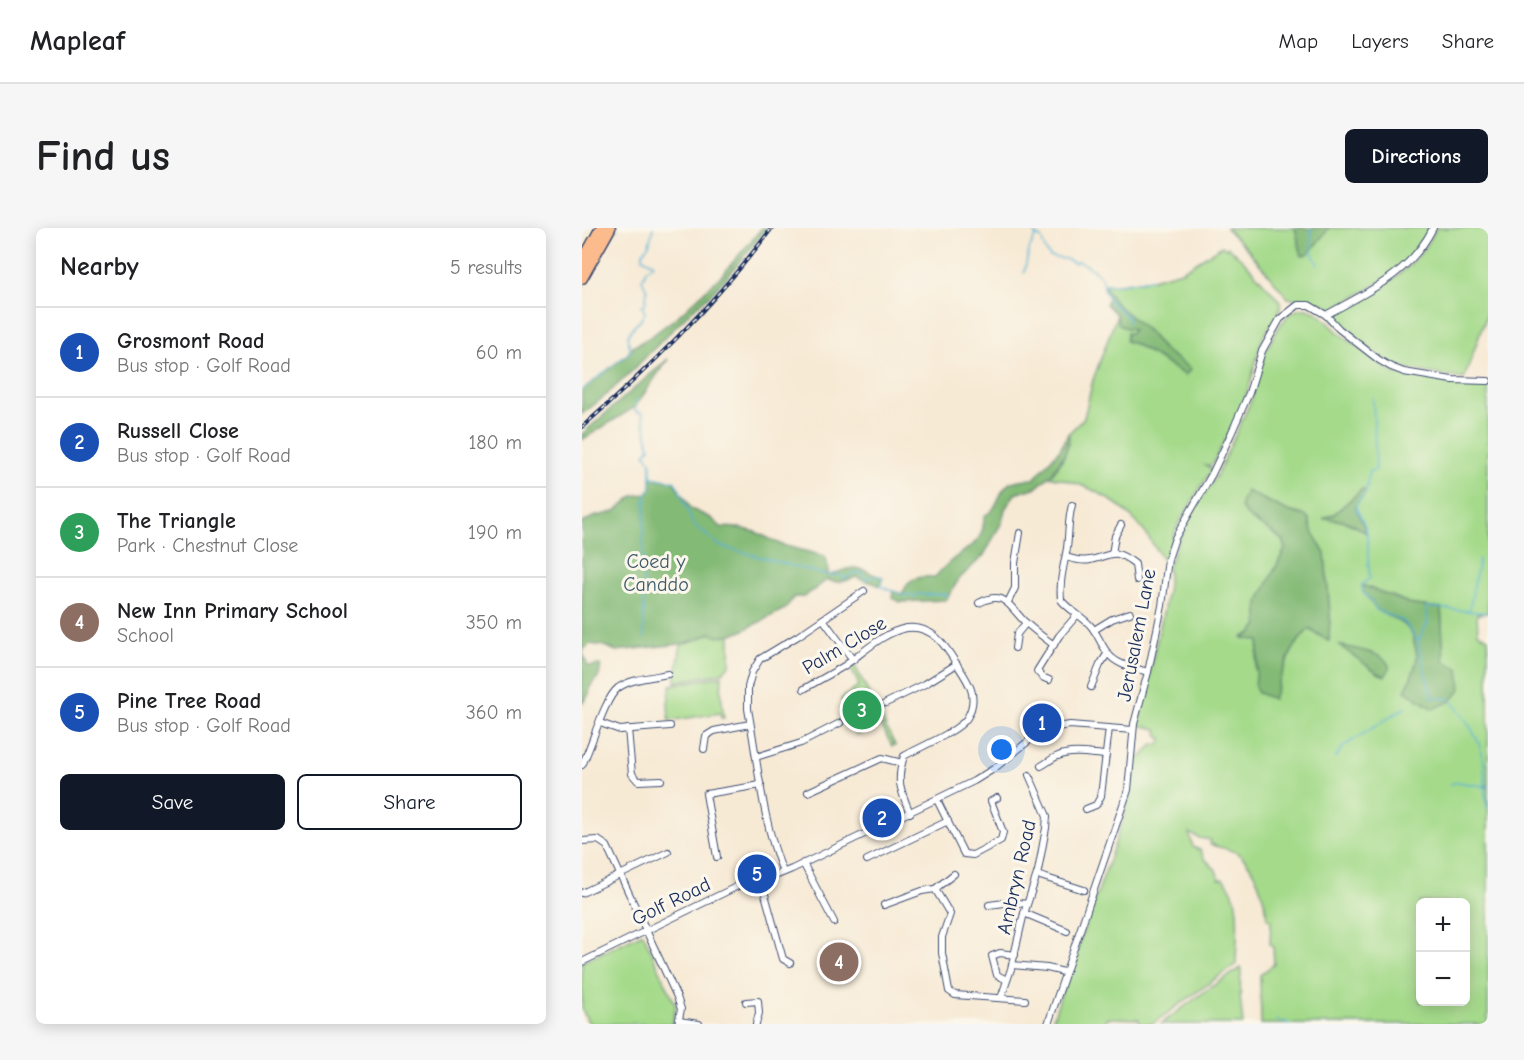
<!DOCTYPE html>
<meta charset="utf-8">
<style>
:root{--surface:#fff;--page:#f6f6f6;--text:#202124;--muted:#757577;--line:#e0e0e0;--accent:#111827}
body{margin:0;font-family:"Comic Neue",sans-serif;background:var(--page);color:var(--text)}
.controls{position:absolute;right:18px;bottom:18px;display:grid;overflow:hidden;border-radius:9px;box-shadow:0 3px 15px #0003}
.controls button{width:54px;height:54px;display:grid;place-items:center;padding:0;border:0;border-bottom:2px solid var(--line);background:var(--surface);color:var(--text);font:30px sans-serif}
.you{position:absolute;left:420px;top:522px;width:21px;height:21px;margin:-15px;border:4px solid #fff;border-radius:50%;background:#1a73e8;box-shadow:0 0 0 9px #1a73e833}
.badge{display:grid;place-items:center;width:39px;height:39px;border-radius:50%;background:var(--accent);color:#fff;font-size:20px;font-weight:700}
.pin{position:absolute;translate:-50% -50%;border:3px solid #fff;box-shadow:0 2px 6px #0006}
.list{margin:0;padding:0;list-style:none}
h2{display:flex;justify-content:space-between;align-items:center;height:78px;margin:0;padding:0 24px;font-size:26px}
h2 small{font-size:20px;font-weight:400;color:var(--muted)}
.list li{display:grid;grid-template-columns:39px 1fr auto;gap:18px;align-items:center;box-sizing:border-box;height:90px;padding:0 24px;border-top:2px solid var(--line)}
.list b{display:block;font-size:22px;white-space:nowrap}
.list p{margin:0;font-size:20px;white-space:nowrap;color:var(--muted)}
.list em{font-size:20px;font-style:normal;color:var(--muted)}
.actions{display:flex;gap:12px;padding:18px 24px}
.actions a{flex:1;padding:14px 0;border:2px solid var(--accent);border-radius:9px;text-align:center;font-size:21px;color:var(--accent)}
.actions .main{background:var(--accent);color:#fff}
.map{position:relative;flex:none;width:906px;height:796px;overflow:hidden;border-radius:9px}
header{display:flex;align-items:center;gap:36px;box-sizing:border-box;height:84px;padding:0 30px;background:var(--surface);border-bottom:2px solid var(--line)}
header strong{font-size:28px}
nav{display:flex;gap:33px;margin-inline-start:auto;font-size:21px}
.intro{display:flex;align-items:center;justify-content:space-between;box-sizing:border-box;height:144px;padding:0 36px}
h1{margin:0;font-size:42px}
.button{padding:15px 27px;border-radius:9px;background:var(--accent);color:#fff;font-size:21px;font-weight:700}
main{display:flex;gap:36px;padding:0 36px}
aside{flex:1;background:var(--surface);border-radius:9px;box-shadow:0 3px 15px #0003}
.map>svg:first-child{display:block}
.green{fill:#a4da8a;stroke:#608474;stroke-width:1.5;fill-rule:evenodd}
.forest{fill:#83ba76;stroke:#4f746a;stroke-width:1.5}
.lines{fill:none;stroke-linecap:round;stroke-linejoin:round}
.stream{stroke:#56b1d4;stroke-width:1.5}
.minor-casing{stroke:#3c4b70;stroke-width:8}
.trunk-casing{stroke:#3c4b70;stroke-width:13}
.minor{stroke:#fff;stroke-width:6}
.trunk{stroke:#fbbb8d;stroke-width:10}
.rail-casing{stroke:#1b2f5e;stroke-width:4}
.rail{stroke:#fbf7ec;stroke-width:1.5;stroke-dasharray:4.5;stroke-linecap:butt}
.labels{text-anchor:middle;stroke-width:6;stroke-linejoin:round;paint-order:stroke}
.park-label{font-size:20px;fill:#3d5a69;stroke:#fbf7ec}
.street-label{font-size:20px;fill:#1b2f5e;stroke:#fbf7ec}
</style>
<header>
<strong>Mapleaf</strong>
<nav><a>Map</a><a>Layers</a><a>Share</a></nav>
</header>
<div class="intro"><h1>Find us</h1><a class="button">Directions</a></div>
<main>
<aside>
<h2>Nearby<small>5 results</small></h2>
<ul class="list">
<li><span class="badge" style="background:#1a4fb4">1</span><div><b>Grosmont Road</b><p>Bus stop · Golf Road</p></div><em>60 m</em></li>
<li><span class="badge" style="background:#1a4fb4">2</span><div><b>Russell Close</b><p>Bus stop · Golf Road</p></div><em>180 m</em></li>
<li><span class="badge" style="background:#2e9e5b">3</span><div><b>The Triangle</b><p>Park · Chestnut Close</p></div><em>190 m</em></li>
<li><span class="badge" style="background:#8d6e63">4</span><div><b>New Inn Primary School</b><p>School</p></div><em>350 m</em></li>
<li><span class="badge" style="background:#1a4fb4">5</span><div><b>Pine Tree Road</b><p>Bus stop · Golf Road</p></div><em>360 m</em></li>
</ul>
<div class="actions"><a class="main">Save</a><a>Share</a></div>
</aside>
<div class="map">
<svg width="906" height="796" viewBox="0 0 906 796">
<rect width="100%" height="100%" fill="#fbf7ec"/>
<filter id="ink" filterUnits="userSpaceOnUse"><feTurbulence type="fractalNoise" baseFrequency=".0167" numOctaves="2"/><feDisplacementMap in="SourceGraphic" scale="12" xChannelSelector="R" yChannelSelector="G"/><feConvolveMatrix kernelMatrix="1 2 1 2 8 2 1 2 1" color-interpolation-filters="sRGB"/></filter>
<filter id="wash" filterUnits="userSpaceOnUse"><feTurbulence type="fractalNoise" baseFrequency=".008" numOctaves="4" result="noise"/><feDisplacementMap in="SourceGraphic" scale="24" xChannelSelector="R" yChannelSelector="G"/><feGaussianBlur stdDeviation="1.35" result="paint"/><feColorMatrix in="noise" values="0 0 0 0 0 0 0 0 0 0 0 0 0 0 0 0 0 1.4 0 .05"/><feComposite in="paint" operator="in"/></filter>
<g filter="url(#wash)">
<rect width="100%" height="100%" fill="#f7ead5"/>
<g class="green">
<path d="M644,0H713L720,27L726,26L747,0H848C826,44 791,58 751,81L735,74L706,70L667,23Z"/>
<path d="M854,0H906V83L882,151L824,141L803,133L750,91V88C788,65 837,43 854,0Z"/>
<path d="M640,18L644,21L646,19L662,33L698,73C701,88 686,97 681,110C674,128 672,147 665,164C656,189 642,213 630,237H623L630,241L596,297L582,333C573,321 566,306 555,295C533,269 499,254 466,248C477,241 489,220 486,206L502,190L511,152L535,87C535,100 544,96 552,101L544,113L553,116L603,147L598,134C585,129 577,115 568,105C556,92 538,84 528,69C526,65 524,60 523,56L531,57L570,51L600,43Z"/>
<path d="M717,81H725L736,85L757,105L804,141L817,146L884,157L906,156V385L895,386L896,405L906,410V557L904,558L906,559V796H679L678,747L692,736L691,718L688,716L689,693L685,690C683,671 673,636 655,625C651,622 635,619 628,616L629,612L617,610L607,605L611,619L618,622L622,630L634,642L637,651H641C662,668 654,712 654,736L570,796H558L557,791L524,790V796H481L470,794C489,733 513,675 533,615C542,587 553,561 553,530L561,528L571,516L577,517L580,510L576,509L575,501L556,497L582,381L586,358V339L597,311L610,285L635,247L671,168L684,123L696,100L707,86ZM780,261L773,278L784,305C771,295 759,292 743,290L752,286ZM664,263L706,283L724,288L727,291L730,303L743,326L748,387L746,413L727,401C707,421 700,445 691,470L673,441L677,413L661,409L671,404L676,396V375L703,321L700,312L681,298L673,294L665,286ZM808,367L831,377L859,380L862,434L877,441L837,471L823,463C828,452 834,441 835,429C835,421 831,416 832,409L822,394L795,382L786,369ZM838,674H884V774H838Z"/>
<polygon points="128,405 137,409 148,405 148,437 140,445 93,454 99,416 116,411"/>
<polygon points="271,434 313,517 310,518 299,497 275,507 259,471 277,457 267,437"/>
<polygon points="140,448 139,465 142,490 139,490 138,485 87,493 86,475 89,457"/>
<polygon points="61,705 94,778 90,796 7,796 0,781 0,734"/>
<polygon points="659,740 658,768 661,796 579,796 626,761"/>
</g>
<g class="forest">
<polygon points="180,0 185,0 146,48 129,66 105,87 47,146 22,169 0,186 0,162 46,126 49,120 68,109 95,89 140,47"/>
<polygon points="713,0 747,0 726,26 720,28"/>
<polygon points="522,58 533,75 567,104 582,122 609,141 603,147 553,116 544,113 545,105 549,105 551,101 541,99 536,95 535,87 524,76 526,70 522,62"/>
<polygon points="86,131 53,179 0,212 0,206"/>
<path d="M486,206L487,211L483,225L470,246L455,259L433,266L423,281L420,294L402,327L377,351L364,372L318,374L310,370L311,363L320,366C327,350 335,348 353,349C358,343 364,337 370,332C389,317 402,315 402,288C418,281 415,263 428,255C435,251 444,251 452,251L478,221Z"/>
<path d="M69,249L92,254L109,281L129,290L139,299L158,300L174,304L200,317L243,328L247,342L245,347C255,347 261,340 273,340C284,341 291,348 301,349L298,358C290,353 283,354 274,349C264,353 256,356 245,352L222,369H212L203,381L158,404L137,409L128,405L116,411L99,416L34,423L23,418L8,416L0,423L6,438L19,437L17,448L9,457L7,466L0,476V295L11,289L32,284L51,268L64,266L69,260Z"/>
<path d="M781,261L784,264L773,278L785,306C771,294 759,291 741,291L752,286Z"/>
<path d="M664,263L706,283L724,288L727,291L730,303L743,326L748,387L747,413L727,401C707,420 700,445 691,471L676,465L673,459L677,413L661,410L671,404L676,396V375L703,321C702,318 702,314 700,312C693,303 658,289 659,277C659,273 663,267 664,263Z"/>
<path d="M780,357L831,377L859,380L862,433L877,441L879,461L869,473L851,481L823,463C828,452 834,441 835,429C835,421 831,416 832,409C819,389 815,394 797,383C789,378 787,369 781,364Z"/>
<path d="M756,417C767,420 822,426 803,448L796,445Z"/>
</g>
<g class="lines">
<g class="stream">
<path d="M451,0L453,7L459,10L464,23L468,29L483,31L493,35L496,33C507,38 524,47 522,62L529,74L546,89L547,95"/>
<polyline points="729,0 729,22 736,37"/>
<polyline points="442,45 447,22 453,9"/>
<polyline points="523,56 531,57 570,51"/>
<polyline points="0,60 35,0"/>
<path d="M0,162L49,123C48,118 45,113 46,108C48,98 60,95 63,84L59,77H63L65,62L60,52L65,41L72,36L61,30V24L67,17L71,0"/>
<path d="M791,170L794,242L787,243L784,264L773,278C777,286 783,296 785,305C787,320 785,333 788,350L780,357L781,364L786,369L795,382L822,394L836,413L838,426L850,469L868,471C882,490 896,506 901,529C904,543 901,572 906,580"/>
<polyline points="55,171 53,183 60,185 68,220 63,226 69,234 69,260 64,266 61,305 62,411"/>
<path d="M69,249L92,253L97,260L111,296L138,318L244,347H258L263,351L270,345H281L283,351L294,348L301,349L298,358L323,368L325,366L333,369L336,366C347,368 355,365 366,367"/>
<polyline points="887,383 897,331"/>
<polyline points="837,412 846,394 844,379 906,385"/>
<polyline points="753,530 762,518 824,479"/>
<polyline points="869,556 876,554 906,559"/>
<polyline points="695,792 709,796"/>
</g>
</g>
</g>
<g filter="url(#ink)">
<g class="lines">
<defs>
<g id="minor">
<path d="M744,87C787,63 828,46 851,0"/>
<path d="M490,277C486,291 487,305 485,320C482,338 477,353 479,372C487,382 498,387 507,396C515,404 518,415 525,424C533,437 552,440 566,444"/>
<polyline points="530,326 533,308 539,297"/>
<path d="M484,329C491,331 500,334 508,332C530,328 530,318 553,336L555,352"/>
<polyline points="426,374 433,360 433,335 438,305"/>
<path d="M397,375C421,362 426,376 441,392C450,401 461,409 472,417"/>
<polyline points="241,391 271,432"/>
<polyline points="512,402 530,391 548,385"/>
<polyline points="433,420 435,406 444,395"/>
<polyline points="467,452 460,449 455,443 477,408 495,387"/>
<polyline points="509,459 518,437 525,426"/>
<path d="M222,461C235,453 249,446 262,438C281,425 301,404 325,400C350,397 363,417 374,435C386,453 398,468 385,490C377,503 338,519 322,528C314,553 318,561 328,585"/>
<polyline points="304,475 343,456 375,436"/>
<polyline points="18,495 38,502 88,498"/>
<polyline points="46,501 50,546 56,553 79,552"/>
<polyline points="122,521 124,508 132,503 168,496"/>
<polyline points="174,529 219,515 258,495"/>
<path d="M0,537C10,518 22,471 36,460C48,451 71,449 86,446"/>
<path d="M459,538C465,535 470,530 476,528C491,522 508,526 524,527"/>
<polyline points="226,564 300,530 320,535"/>
<polyline points="355,572 382,626 391,627 419,612 421,604 409,573 415,570"/>
<polyline points="504,581 514,577 519,568 527,500"/>
<polyline points="0,613 16,612 25,618 95,769 99,781 96,796"/>
<polyline points="135,629 124,566 179,557"/>
<polyline points="285,632 366,593"/>
<polyline points="221,635 252,694"/>
<path d="M201,644C180,593 176,535 166,481V459L170,444L178,431L216,408L282,363"/>
<polyline points="455,647 502,662"/>
<polyline points="179,652 201,731 208,735"/>
<polyline points="353,661 368,686 360,709 360,725 367,763 373,767 443,772"/>
<polyline points="0,665 86,624"/>
<polyline points="302,677 340,663 353,661 372,646"/>
<polyline points="407,677 430,674 445,676"/>
<polyline points="442,685 485,703"/>
<polyline points="0,734 156,658 188,650 210,641 392,553 413,540 454,507 468,500 488,497 551,502"/>
<polyline points="430,737 465,740 482,744"/>
<polyline points="425,752 415,747 410,728 418,725 433,727"/>
<polyline points="419,770 429,741 441,689 456,643 464,600 465,588 447,547"/>
<polyline points="164,774 176,773 177,785 174,796"/>
<polyline points="97,793 117,796"/>
<polyline points="466,796 546,562 552,496 566,444 580,378 586,331 593,310 630,246 649,206 667,165 680,123 698,91 716,77 727,77 744,87 757,101 797,132 809,139 822,144 870,152 906,153"/>
</g>
<g id="trunk">
<polyline points="0,34 19,0"/>
<polyline points="0,50 28,0"/>
</g>
</defs>
<use href="#minor" class="minor-casing"/>
<use href="#trunk" class="trunk-casing"/>
<use href="#minor" class="minor"/>
<use href="#trunk" class="trunk"/>
<defs>
<path id="rail" d="M0,199C69,139 134,74 190,0"/>
</defs>
<use href="#rail" class="rail-casing"/>
<use href="#rail" class="rail"/>
</g>
</g>
<g class="labels">
<g class="park-label">
<text x="74" y="340">Coed y<tspan x="74" dy="23">Canddo</tspan></text>
</g>
<g class="street-label">
<text transform="translate(554 407) rotate(-79)" y="7">Jerusalem Lane</text>
<text transform="translate(262 417) rotate(-31)" y="7">Palm Close</text>
<text transform="translate(434 649) rotate(-77)" y="7">Ambryn Road</text>
<text transform="translate(89 673) rotate(-26)" y="7">Golf Road</text>
</g>
</g>
</svg>
<div class="controls">
<button>+</button>
<button>−</button>
</div>
<div class="you"></div>
<div class="pin badge" style="left:460px;top:495px;background:#1a4fb4">1</div>
<div class="pin badge" style="left:300px;top:590px;background:#1a4fb4">2</div>
<div class="pin badge" style="left:280px;top:482px;background:#2e9e5b">3</div>
<div class="pin badge" style="left:257px;top:734px;background:#8d6e63">4</div>
<div class="pin badge" style="left:175px;top:646px;background:#1a4fb4">5</div>
</div>
</main>
